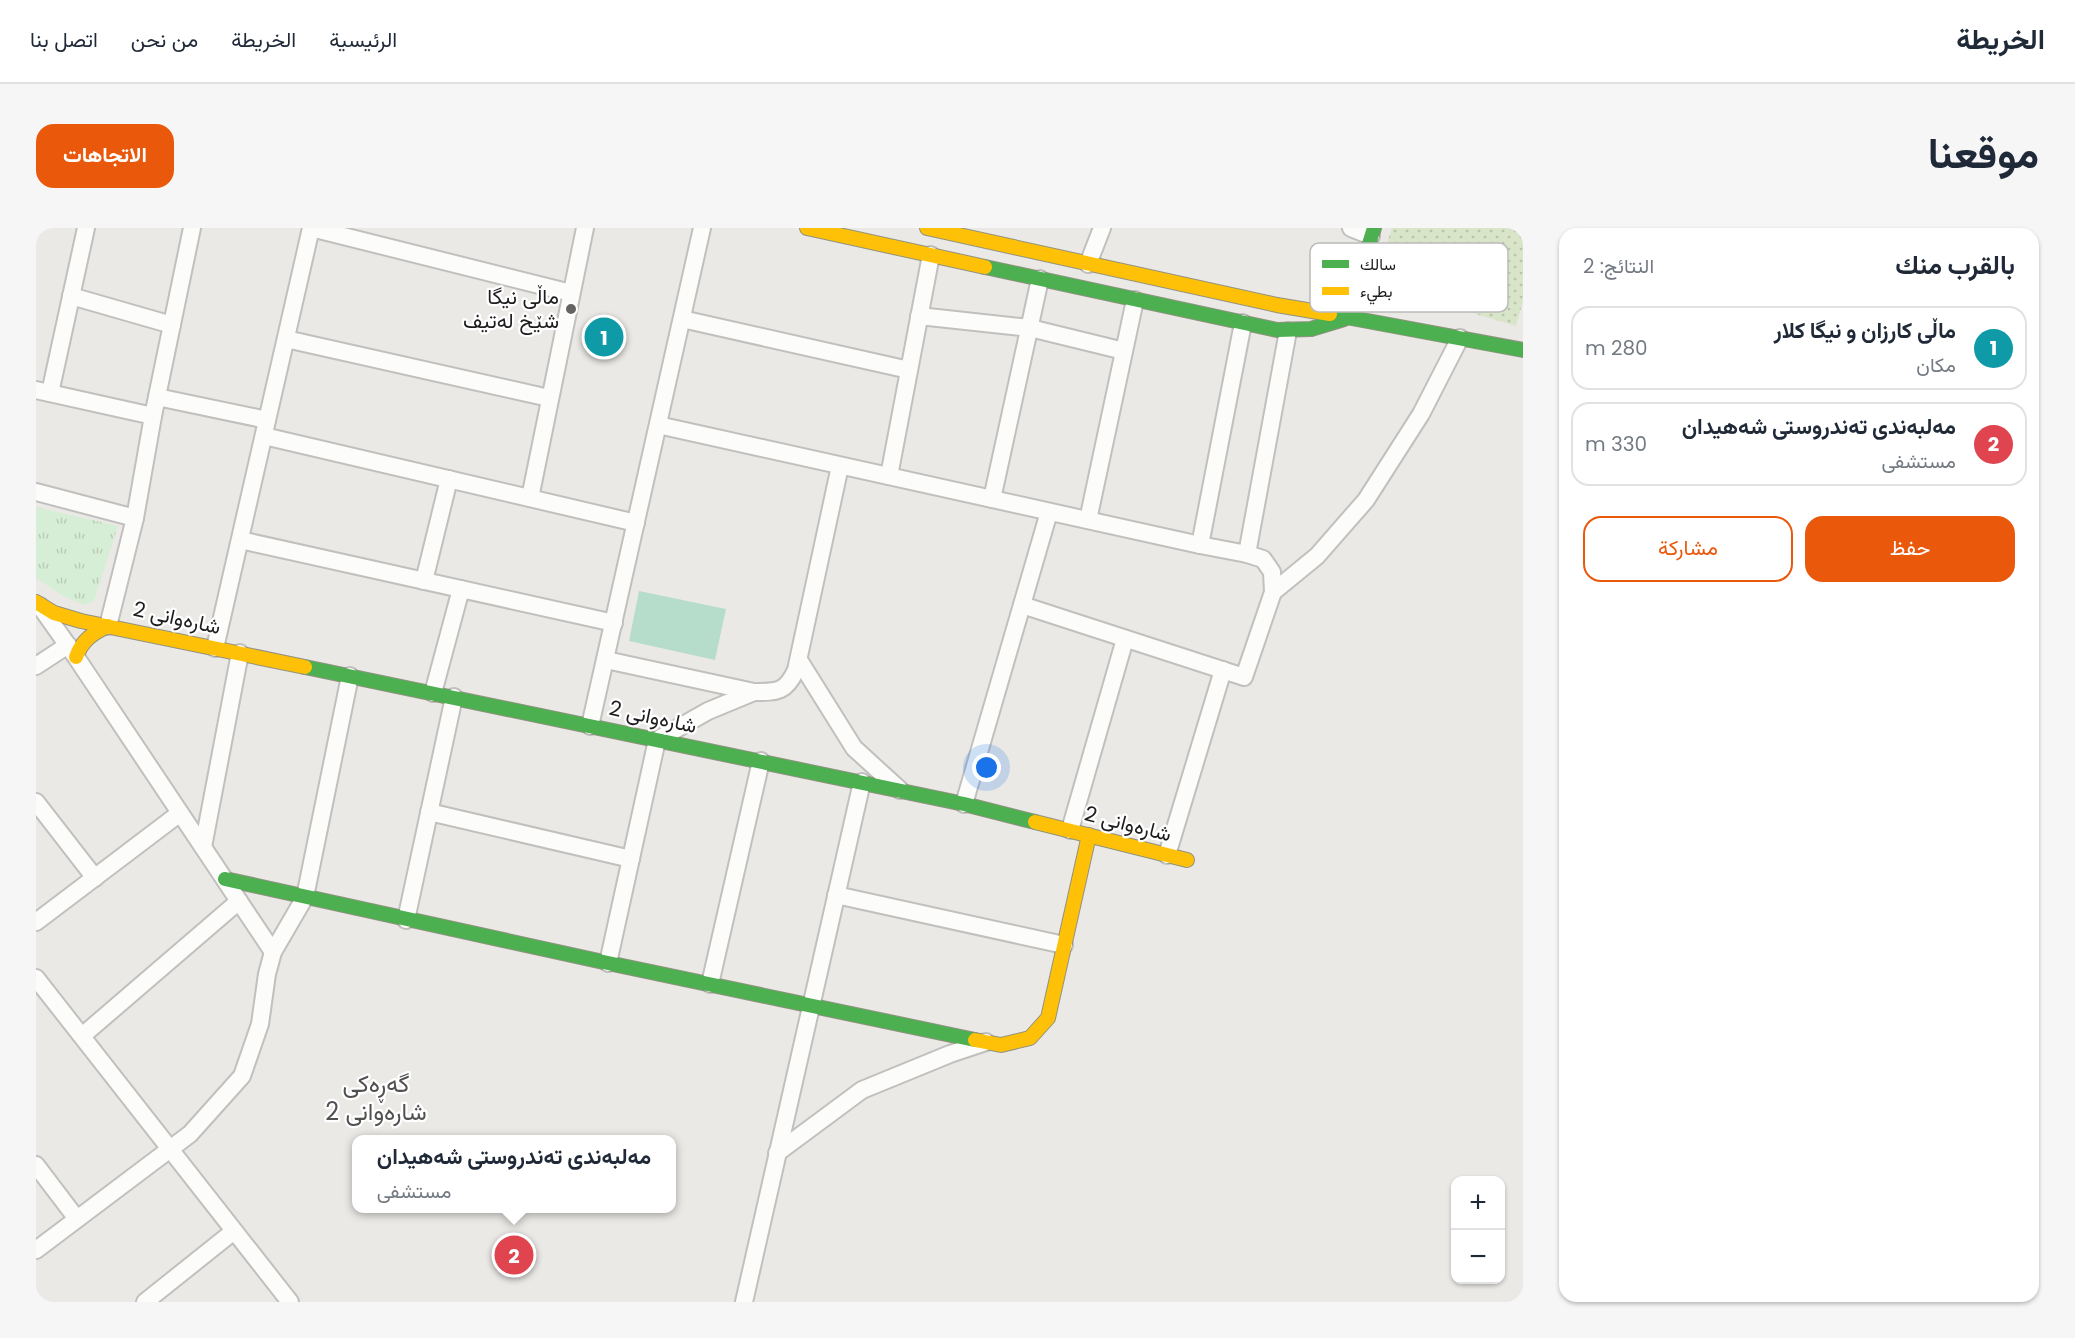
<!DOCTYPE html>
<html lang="ar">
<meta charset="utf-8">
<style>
:root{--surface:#fff;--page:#f6f6f7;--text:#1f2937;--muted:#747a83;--line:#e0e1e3;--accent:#ea580c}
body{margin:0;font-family:Poppins,Vazirmatn,sans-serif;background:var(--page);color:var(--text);direction:rtl}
.controls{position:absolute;right:18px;bottom:18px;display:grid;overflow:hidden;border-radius:12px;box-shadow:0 2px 4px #0004}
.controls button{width:54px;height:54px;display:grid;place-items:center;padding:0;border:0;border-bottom:2px solid var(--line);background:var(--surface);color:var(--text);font:30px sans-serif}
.you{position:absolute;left:951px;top:540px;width:21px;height:21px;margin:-15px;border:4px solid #fff;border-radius:50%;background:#1a73e8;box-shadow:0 0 0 9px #1a73e833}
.badge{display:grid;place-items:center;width:39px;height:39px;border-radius:50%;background:var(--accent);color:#fff;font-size:20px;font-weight:700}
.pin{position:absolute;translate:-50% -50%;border:3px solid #fff;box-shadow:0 2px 6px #0006}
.popup{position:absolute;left:316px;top:907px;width:324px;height:78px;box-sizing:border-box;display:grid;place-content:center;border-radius:12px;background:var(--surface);filter:drop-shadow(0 2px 4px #0005);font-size:20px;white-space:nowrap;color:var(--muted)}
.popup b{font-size:22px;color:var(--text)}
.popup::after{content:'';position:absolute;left:50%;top:100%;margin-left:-12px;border:12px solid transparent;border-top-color:var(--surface)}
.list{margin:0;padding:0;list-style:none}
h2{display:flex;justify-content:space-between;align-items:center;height:78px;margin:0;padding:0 24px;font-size:26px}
h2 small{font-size:20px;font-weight:400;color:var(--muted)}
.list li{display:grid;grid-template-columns:39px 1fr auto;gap:18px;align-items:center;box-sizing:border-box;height:84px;margin:0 12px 12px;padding:0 12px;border:2px solid var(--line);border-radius:18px}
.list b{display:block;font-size:22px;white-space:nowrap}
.list p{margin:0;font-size:20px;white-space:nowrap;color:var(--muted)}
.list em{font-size:20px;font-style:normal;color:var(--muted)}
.actions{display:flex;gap:12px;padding:18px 24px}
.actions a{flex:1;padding:14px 0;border:2px solid var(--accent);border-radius:18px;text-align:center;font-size:21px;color:var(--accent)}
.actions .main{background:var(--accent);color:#fff}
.map{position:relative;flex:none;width:1487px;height:1074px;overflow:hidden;direction:ltr;border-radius:18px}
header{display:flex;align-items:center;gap:36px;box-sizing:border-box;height:84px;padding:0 30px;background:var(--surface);border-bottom:2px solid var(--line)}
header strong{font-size:28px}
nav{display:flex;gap:33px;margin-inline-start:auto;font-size:21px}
.intro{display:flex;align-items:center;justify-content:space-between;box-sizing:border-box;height:144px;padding:0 36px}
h1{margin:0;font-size:42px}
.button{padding:15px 27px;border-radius:18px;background:var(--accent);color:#fff;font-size:21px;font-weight:700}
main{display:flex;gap:36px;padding:0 36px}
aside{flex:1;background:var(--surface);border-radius:18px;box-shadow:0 2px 4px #0004}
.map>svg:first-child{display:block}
.park{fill:url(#park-tufts)}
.garden{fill:url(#garden-dots)}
.pitch{fill:#b6ddcc}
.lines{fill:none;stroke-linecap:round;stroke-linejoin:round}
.street-casing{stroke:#c1c0be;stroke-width:20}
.fast-casing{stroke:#919280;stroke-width:16}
.slow-casing{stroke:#919280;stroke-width:16}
.street{stroke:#fcfcfb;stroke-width:16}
.fast{stroke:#4caf50;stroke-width:14}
.slow{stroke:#ffc107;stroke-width:14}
.poi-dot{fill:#656463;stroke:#fff;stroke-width:2}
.labels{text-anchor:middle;stroke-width:4.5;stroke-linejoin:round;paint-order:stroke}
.poi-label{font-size:21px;fill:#1d1d1d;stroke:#fff;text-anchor:end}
.street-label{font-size:21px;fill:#1d1d1d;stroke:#fff}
.quarter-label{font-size:24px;fill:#505050;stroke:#fff}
.key{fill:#fff;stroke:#bbb;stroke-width:1.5}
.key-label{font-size:16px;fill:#1d1d1d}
</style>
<header>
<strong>الخريطة</strong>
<nav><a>الرئيسية</a><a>الخريطة</a><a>من نحن</a><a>اتصل بنا</a></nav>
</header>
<div class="intro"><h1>موقعنا</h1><a class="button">الاتجاهات</a></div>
<main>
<aside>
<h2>بالقرب منك<small>النتائج: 2</small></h2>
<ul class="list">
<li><span class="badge" style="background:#0f9aa8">1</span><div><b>ماڵی کارزان و نیگا کلار</b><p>مكان</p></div><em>280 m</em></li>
<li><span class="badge" style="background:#e0444e">2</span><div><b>مەلبەندی تەندروستی شەهیدان</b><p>مستشفى</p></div><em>330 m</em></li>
</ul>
<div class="actions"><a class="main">حفظ</a><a>مشاركة</a></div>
</aside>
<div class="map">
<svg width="1487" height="1074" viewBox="0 0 1487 1074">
<defs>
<pattern id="park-tufts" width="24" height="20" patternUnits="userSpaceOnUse" patternTransform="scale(1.5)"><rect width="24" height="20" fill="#d7eed6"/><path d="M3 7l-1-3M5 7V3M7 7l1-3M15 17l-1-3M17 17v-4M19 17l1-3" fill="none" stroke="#b8ccb7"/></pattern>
<pattern id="garden-dots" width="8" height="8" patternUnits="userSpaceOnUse" patternTransform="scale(1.5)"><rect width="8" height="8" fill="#d8e5c8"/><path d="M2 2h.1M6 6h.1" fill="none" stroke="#b9c4ab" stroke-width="1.8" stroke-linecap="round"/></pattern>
</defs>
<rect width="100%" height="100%" fill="#ebe9e6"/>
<polygon class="park" points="0,279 82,298 58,373 48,377 27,368 0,350"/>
<polygon class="garden" points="1356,0 1487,0 1487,73 1480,98 1338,55"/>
<polygon class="pitch" points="603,363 690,381 679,432 593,413"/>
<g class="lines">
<defs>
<g id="street">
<polyline points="275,0 535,65"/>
<polyline points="1315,0 1335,8"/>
<polyline points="1052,36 1066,0"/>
<polyline points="35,68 136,97"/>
<polyline points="883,88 994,100 1088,123"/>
<polyline points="646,91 873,142"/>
<polyline points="250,111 513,170"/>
<polyline points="0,162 117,188"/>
<polyline points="14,165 50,0"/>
<polyline points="121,169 231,192"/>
<polyline points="622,197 1164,317 1211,326 1227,331 1236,344 1237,364 1208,449 986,377"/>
<polyline points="228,208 600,295"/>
<polyline points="853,248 895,27"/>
<polyline points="0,264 99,290"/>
<polyline points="494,270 549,0"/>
<polyline points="956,271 1004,51"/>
<polyline points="1052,292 1099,72"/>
<polyline points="204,312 578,395"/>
<polyline points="1164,317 1207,95"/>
<polyline points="1211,326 1252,103"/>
<polyline points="388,353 413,251"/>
<polyline points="1237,364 1281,328 1330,272 1385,186 1424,110"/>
<polyline points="4,378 40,429 237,724"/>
<polyline points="72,398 99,290 117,188 156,0"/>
<polyline points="179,420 275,0"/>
<path d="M570,432L718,464C742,464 750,464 760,442L804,238"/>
<polyline points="763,432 818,520 864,562"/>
<polyline points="0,438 32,417"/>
<polyline points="397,465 425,361"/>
<polyline points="554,498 666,0"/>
<polyline points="0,574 59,650"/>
<polyline points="928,576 1013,284"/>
<polyline points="393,584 595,631"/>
<polyline points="1034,602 1089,411"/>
<polyline points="167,619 204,425"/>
<polyline points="1131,627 1187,442"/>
<polyline points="800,667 1028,717"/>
<polyline points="370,692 418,469"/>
<polyline points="0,694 144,585"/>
<polyline points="572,735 621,512 672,483 718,464"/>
<polyline points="0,750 254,1074"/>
<polyline points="674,756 725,533"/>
<polyline points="46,808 203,673"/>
<polyline points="741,925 826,862 914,826 950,814"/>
<polyline points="0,937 41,991"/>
<polyline points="0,1022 154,906 206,848 224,796 231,746 237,724 269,669 314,448"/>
<polyline points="109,1074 198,1003"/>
<polyline points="708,1074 826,554"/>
</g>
<g id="fast">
<polyline points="949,39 1241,102 1275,101 1308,91"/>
<polyline points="1294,86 1487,122"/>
<polyline points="1310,90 1338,0"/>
<polyline points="269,439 928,576 999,594"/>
<polyline points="189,651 572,735 939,812"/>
</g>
<g id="slow">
<polyline points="771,0 949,39"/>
<polyline points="891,0 1241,77 1294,86"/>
<polyline points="0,374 18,385 45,393 269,439"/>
<path d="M40,429C46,412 57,405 72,398"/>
<polyline points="999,594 1151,632"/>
<polyline points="939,812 965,817 994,810 1012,790 1053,607"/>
</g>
</defs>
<use href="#street" class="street-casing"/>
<use href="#fast" class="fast-casing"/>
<use href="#slow" class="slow-casing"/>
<use href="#street" class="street"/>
<use href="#fast" class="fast"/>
<use href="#slow" class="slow"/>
</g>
<circle class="poi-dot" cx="535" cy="81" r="6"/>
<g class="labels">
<g class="poi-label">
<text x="523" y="76">ماڵی نیگا<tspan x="523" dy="24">شێخ لەتیف</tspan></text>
</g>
<g class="street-label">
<text transform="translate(141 390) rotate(12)" y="7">شارەوانی 2</text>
<text transform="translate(617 489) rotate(12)" y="7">شارەوانی 2</text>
<text transform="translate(1092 596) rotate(14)" y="7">شارەوانی 2</text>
</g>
<g class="quarter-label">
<text x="340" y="864">گەڕەکی<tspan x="340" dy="28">شارەوانی 2</tspan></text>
</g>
</g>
<rect x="1274" y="15" width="198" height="69" rx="9" class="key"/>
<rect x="1286" y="32" width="27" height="8" fill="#4caf50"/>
<rect x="1286" y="59" width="27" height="8" fill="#ffc107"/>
<g class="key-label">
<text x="1324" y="42">سالك</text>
<text x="1324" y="69">بطيء</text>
</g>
</svg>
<div class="controls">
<button>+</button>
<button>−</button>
</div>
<div class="you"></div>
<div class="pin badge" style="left:568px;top:109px;background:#0f9aa8">1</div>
<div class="pin badge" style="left:478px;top:1027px;background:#e0444e">2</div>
<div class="popup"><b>مەلبەندی تەندروستی شەهیدان</b>مستشفى</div>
</div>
</main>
